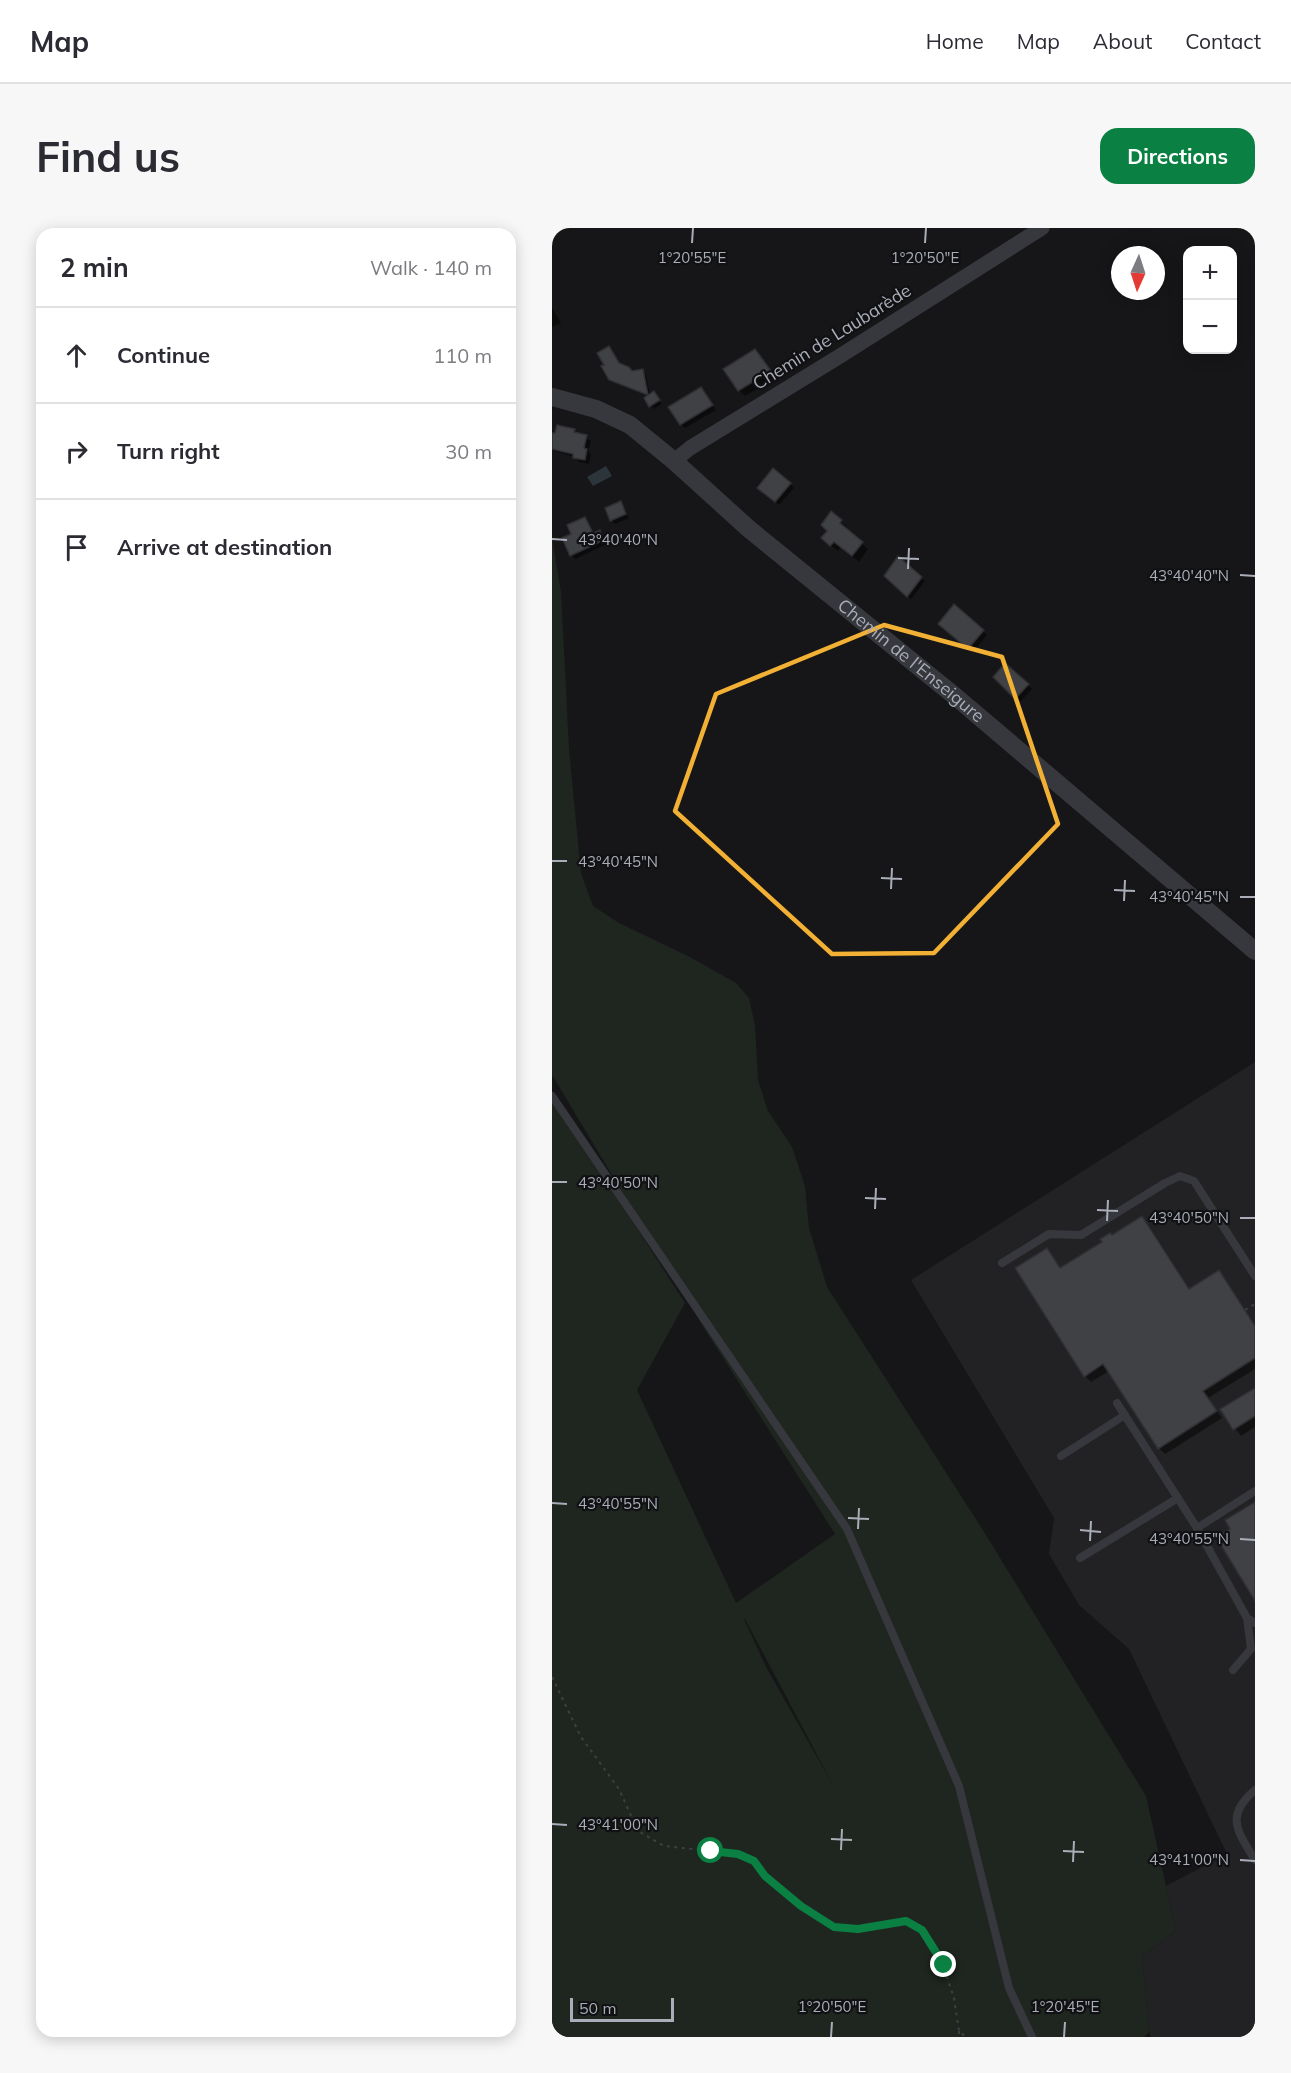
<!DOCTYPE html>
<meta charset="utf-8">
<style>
:root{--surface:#fff;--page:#f7f7f7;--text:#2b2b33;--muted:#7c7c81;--line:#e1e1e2;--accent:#0b8043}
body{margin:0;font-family:Mulish,sans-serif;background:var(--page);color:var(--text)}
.controls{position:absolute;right:18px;top:18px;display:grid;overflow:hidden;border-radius:12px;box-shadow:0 3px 15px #0003}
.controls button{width:54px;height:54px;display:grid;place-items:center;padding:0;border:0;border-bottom:2px solid var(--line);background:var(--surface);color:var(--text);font:30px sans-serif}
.compass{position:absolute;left:559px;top:18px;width:54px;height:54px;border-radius:50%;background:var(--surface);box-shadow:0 3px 15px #0003;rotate:183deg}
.scale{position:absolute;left:18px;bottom:15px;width:104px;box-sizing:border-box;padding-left:6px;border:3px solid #a8adb8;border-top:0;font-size:16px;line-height:21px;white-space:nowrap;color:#a8adb8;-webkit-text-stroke:4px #111113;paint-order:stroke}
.stop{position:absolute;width:18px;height:18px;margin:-14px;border:4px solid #0b8043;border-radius:50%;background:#fff}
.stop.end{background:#0b8043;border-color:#fff;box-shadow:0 2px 6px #0008}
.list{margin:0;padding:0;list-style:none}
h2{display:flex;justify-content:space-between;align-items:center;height:78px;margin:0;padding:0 24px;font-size:26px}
h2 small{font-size:20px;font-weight:400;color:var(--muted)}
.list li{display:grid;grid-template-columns:39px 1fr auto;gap:18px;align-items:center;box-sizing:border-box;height:96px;padding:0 24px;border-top:2px solid var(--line)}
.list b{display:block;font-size:22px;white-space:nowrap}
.list em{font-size:20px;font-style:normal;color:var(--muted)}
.icon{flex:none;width:33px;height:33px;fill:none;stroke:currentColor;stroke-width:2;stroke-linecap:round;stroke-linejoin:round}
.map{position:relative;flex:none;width:703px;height:1809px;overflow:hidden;border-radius:18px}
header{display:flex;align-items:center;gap:36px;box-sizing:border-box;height:84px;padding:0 30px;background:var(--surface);border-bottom:2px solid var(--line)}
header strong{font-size:28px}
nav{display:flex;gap:33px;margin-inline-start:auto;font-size:21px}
.intro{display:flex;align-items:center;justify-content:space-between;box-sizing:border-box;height:144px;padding:0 36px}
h1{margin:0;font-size:42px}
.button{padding:15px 27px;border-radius:18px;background:var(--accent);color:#fff;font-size:21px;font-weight:700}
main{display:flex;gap:36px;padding:0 36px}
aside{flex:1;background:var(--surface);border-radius:18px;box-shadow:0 3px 15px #0003}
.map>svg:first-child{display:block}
.built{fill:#222225}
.green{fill:#1e261f;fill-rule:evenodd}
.water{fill:#2c353c}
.shadow{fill:#0007}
.building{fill:#404145;stroke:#303034;stroke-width:1.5}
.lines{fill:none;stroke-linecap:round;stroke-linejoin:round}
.path{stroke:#3d3f44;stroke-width:2;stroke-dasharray:3 4.5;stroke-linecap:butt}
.service{stroke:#37383d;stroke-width:8}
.minor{stroke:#37383d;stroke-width:15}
.tertiary{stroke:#37383d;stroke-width:18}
.route{stroke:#0b8043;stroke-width:8}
.marked{fill:none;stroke:#f2b134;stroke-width:4.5;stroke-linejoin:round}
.ticks{fill:none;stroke:#a8adb8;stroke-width:2}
.labels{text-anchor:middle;stroke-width:4.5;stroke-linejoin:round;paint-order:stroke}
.street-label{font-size:18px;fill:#a8adb8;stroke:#111113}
.ticks-label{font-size:15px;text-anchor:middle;fill:#a8adb8;stroke:#111113;stroke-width:4.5;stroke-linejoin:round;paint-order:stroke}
</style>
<header>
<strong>Map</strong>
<nav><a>Home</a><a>Map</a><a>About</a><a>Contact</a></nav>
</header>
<div class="intro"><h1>Find us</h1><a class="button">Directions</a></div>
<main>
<aside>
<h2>2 min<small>Walk · 140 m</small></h2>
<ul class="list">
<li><svg class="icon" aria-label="ahead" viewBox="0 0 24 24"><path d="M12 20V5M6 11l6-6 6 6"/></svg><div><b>Continue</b></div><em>110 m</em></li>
<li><svg class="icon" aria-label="right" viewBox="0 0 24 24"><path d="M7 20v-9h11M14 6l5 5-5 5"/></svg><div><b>Turn right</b></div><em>30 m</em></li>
<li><svg class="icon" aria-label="arrive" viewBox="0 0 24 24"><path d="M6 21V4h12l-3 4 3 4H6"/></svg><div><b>Arrive at destination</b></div></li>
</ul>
</aside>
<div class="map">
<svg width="703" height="1809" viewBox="0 0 703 1809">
<rect width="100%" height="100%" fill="#161618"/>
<polygon class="built" points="703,834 703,1809 599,1809 597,1804 590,1728 624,1703 614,1658 675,1626 577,1421 527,1377 497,1326 502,1290 359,1052"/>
<path class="green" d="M0,309L9,364L17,521L29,645L41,678L67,695L138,729L184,755L197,770L203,798L206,852L216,883L240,919L253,958L257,1000L275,1059L429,1299L594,1568L624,1703L590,1728L597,1804L592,1809H0V868L133,1075L85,1162L184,1375L283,1306L152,1100L0,847ZM192,1391H193L282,1559L214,1439Z"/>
<polygon class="water" points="54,238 60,248 41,258 35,249"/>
<g class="shadow">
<polygon points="0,80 9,95 0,99"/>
<polygon points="57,120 68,137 80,145 91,143 94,147 98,167 105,169 110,176 102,181 99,178 97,168 63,155 58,151 54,137"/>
<polygon points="203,123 224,150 193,168 187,162"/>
<polygon points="149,161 164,182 133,200 129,196"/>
<polygon points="22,203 39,213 36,224 39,226 37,236 27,234 22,229 0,222 0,211"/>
<polygon points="238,256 242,260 227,277 211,264"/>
<polygon points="69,275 77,290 63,296 59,292"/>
<polygon points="279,285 296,300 294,302 316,321 307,334 289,319 286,323 277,316"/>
<polygon points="33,291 42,306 48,304 55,316 23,331 19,327 21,307"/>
<polygon points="346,330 373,353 359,371 334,348"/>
<polygon points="392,400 431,403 435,407 421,424"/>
<polygon points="443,449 476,457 480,461 468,474"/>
<polygon points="590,990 597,997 638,1061 667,1044 673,1050 703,1097 703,1141 656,1170 670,1190 613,1226 607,1220 557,1143 539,1154 533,1148 494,1022 509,1041"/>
<polygon points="703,1162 703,1199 689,1208 670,1182"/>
</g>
<g class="building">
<polygon points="57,118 67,135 77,139 80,143 91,141 96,167 102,163 108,172 97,179 92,170 96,167 57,152 49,138 52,137 45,125"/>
<polygon points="203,121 219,143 186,163 171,141"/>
<polygon points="149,159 161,177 128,197 116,179"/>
<polygon points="5,197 23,201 22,204 35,207 32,220 35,221 33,232 21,230 21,226 0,221 0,205 3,205"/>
<polygon points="221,240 239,255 223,274 205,260"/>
<polygon points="69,273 74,286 58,293 53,280"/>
<polygon points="279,283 290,292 288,295 311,314 300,328 282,314 278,318 269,310 275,303 269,297"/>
<polygon points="33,289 41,305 48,302 52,312 18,328 10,310 19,306 15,297"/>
<polygon points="346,328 370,349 355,369 332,348"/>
<polygon points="402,376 432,402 416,421 386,396"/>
<polygon points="453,435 477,456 463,471 441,449"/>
<polygon points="590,988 637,1061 667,1042 703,1098 703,1130 651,1163 665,1183 606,1221 551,1136 532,1149 463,1040 495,1020 508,1040 550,1014 548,1011 558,1005 560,1007"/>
<polygon points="703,1160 703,1188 681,1202 668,1181"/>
<polygon points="703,1274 703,1373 664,1309 678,1301 673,1292"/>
</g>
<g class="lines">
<g class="path">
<polyline points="693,1082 703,1076"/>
<polyline points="0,1449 29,1509 67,1561 86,1603 112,1618 186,1626 202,1633 213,1648 249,1678 282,1699 306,1701 354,1693 370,1702 391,1737 402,1770 407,1803 414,1809"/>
<polyline points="407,1803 407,1809"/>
</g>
<g class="service">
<polyline points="0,868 295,1301 407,1558 457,1760 480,1809"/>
<polyline points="450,1035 497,1006 529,1007 613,955 628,948 642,953 703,1048"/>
<polyline points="565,1175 645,1300 695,1390 703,1395"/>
<polyline points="509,1228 573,1187"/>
<polyline points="645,1300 703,1263"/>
<polyline points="528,1330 626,1270"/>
<polyline points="681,1442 699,1421 695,1390"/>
<path d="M703,1562C672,1588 686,1604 703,1632"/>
</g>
<polyline class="minor" points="122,233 138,220 288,128 490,0"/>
<path class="tertiary" id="s1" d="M0,169L44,181L78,197L122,233L197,301L404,469L703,723"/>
</g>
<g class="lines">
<polyline class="route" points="159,1623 186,1626 202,1633 213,1648 249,1678 282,1699 306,1701 354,1693 370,1702 392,1737"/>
</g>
<path class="marked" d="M332,397L450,429L506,596L382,725L280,726L123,583L164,466Z"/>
<path class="ticks" d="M140,15L141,0M373,15L374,0M0,311L15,312M346,330L367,331M356,341L357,320M688,347L703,348M0,633H15M329,650L350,651M339,661L340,640M562,662L583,663M688,669H703M572,673L573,652M0,954H15M313,970L334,971M323,981L324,960M545,982L566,983M688,990H703M555,993L556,972M0,1275L15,1276M296,1290L317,1291M306,1301L307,1280M528,1302L549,1304M688,1311L703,1312M538,1313L539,1293M0,1596L15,1597M279,1611L300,1612M289,1622L290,1601M511,1623L532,1624M688,1632L703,1633M521,1634L522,1613M279,1809L280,1794M512,1809L513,1794"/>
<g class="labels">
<g class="street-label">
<text transform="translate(280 109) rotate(-32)" y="6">Chemin de Laubarède</text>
<text dy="6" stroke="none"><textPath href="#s1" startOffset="450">Chemin de l'Enseigure</textPath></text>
</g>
</g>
<g class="ticks-label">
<text x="140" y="35">1°20'55"E</text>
<text x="373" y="35">1°20'50"E</text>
<text x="66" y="317">43°40'40"N</text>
<text x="637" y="353">43°40'40"N</text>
<text x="66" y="639">43°40'45"N</text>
<text x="637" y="674">43°40'45"N</text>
<text x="66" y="960">43°40'50"N</text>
<text x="637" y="995">43°40'50"N</text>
<text x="66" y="1281">43°40'55"N</text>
<text x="637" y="1316">43°40'55"N</text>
<text x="66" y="1602">43°41'00"N</text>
<text x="637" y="1637">43°41'00"N</text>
<text x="280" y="1784">1°20'50"E</text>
<text x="513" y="1784">1°20'45"E</text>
</g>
</svg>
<div class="controls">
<button>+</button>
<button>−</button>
</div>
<svg class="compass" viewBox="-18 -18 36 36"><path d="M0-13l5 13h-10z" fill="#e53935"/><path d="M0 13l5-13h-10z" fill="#7c7c81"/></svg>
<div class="scale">50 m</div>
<div class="stop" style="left:159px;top:1623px"></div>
<div class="stop end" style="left:392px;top:1737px"></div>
</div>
</main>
